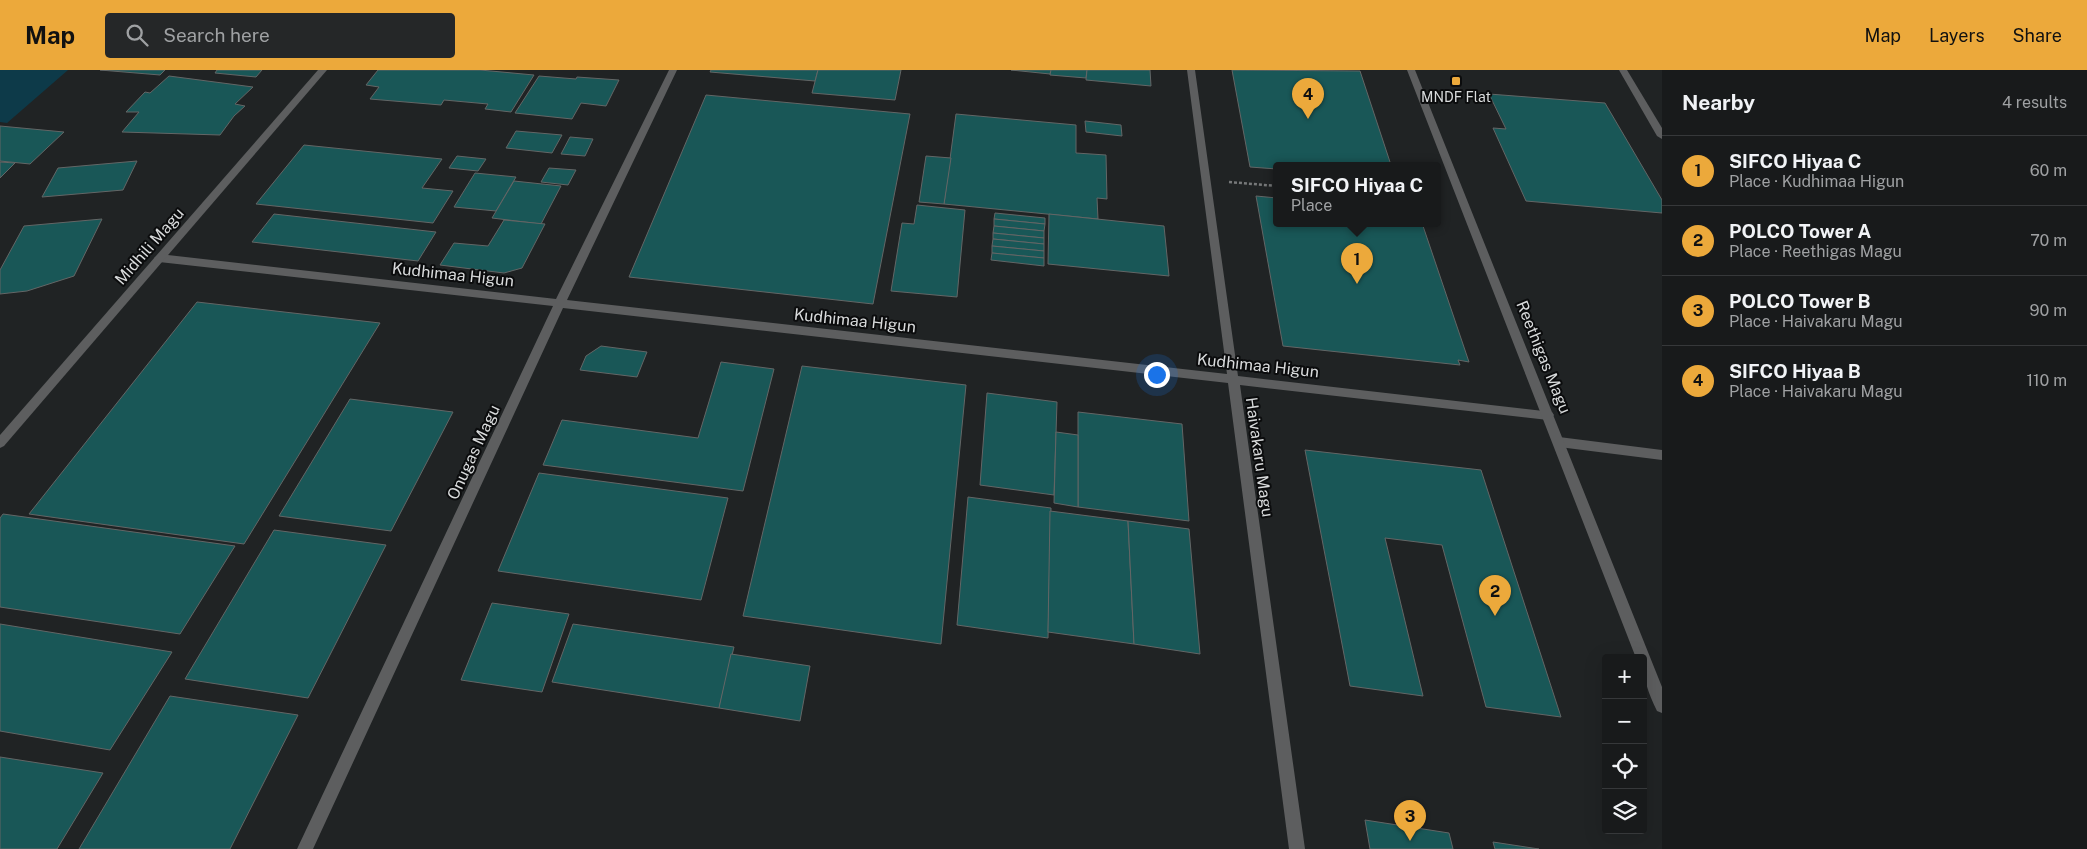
<!DOCTYPE html>
<meta charset="utf-8">
<style>
:root{--surface:#181a1b;--page:#252728;--text:#f1f3f6;--muted:#9fa1a3;--line:#36383a;--accent:#eca93b}
body{margin:0;font-family:"Public Sans",sans-serif;background:var(--page);color:var(--text)}
.controls{position:absolute;right:15px;bottom:15px;display:grid;overflow:hidden;border-radius:5px;box-shadow:0 5px 20px #0002}
.controls button{width:45px;height:45px;display:grid;place-items:center;padding:0;border:0;border-bottom:1px solid var(--line);background:var(--surface);color:var(--text);font:25px sans-serif}
.you{position:absolute;left:1156px;top:304px;width:18px;height:18px;margin:-12px;border:4px solid #fff;border-radius:50%;background:#1a73e8;box-shadow:0 0 0 8px #1a73e833}
.badge{display:grid;place-items:center;width:32px;height:32px;border-radius:50%;background:var(--accent);color:#111;font-size:16px;font-weight:700}
.pin{position:absolute;translate:-50% -41px;filter:drop-shadow(0 1px 2px #0008)}
.pin::after{content:'';position:absolute;top:26px;width:18px;height:15px;background:inherit;clip-path:polygon(0 0,100% 0,50% 100%)}
.popup{position:absolute;left:1273px;top:92px;width:168px;height:65px;box-sizing:border-box;display:grid;place-content:center;border-radius:5px;background:var(--surface);filter:drop-shadow(0 1px 4px #0005);font-size:16px;white-space:nowrap;color:var(--muted)}
.popup b{font-size:19px;color:var(--text)}
.popup::after{content:'';position:absolute;left:50%;top:100%;margin-left:-10px;border:10px solid transparent;border-top-color:var(--surface)}
.list{margin:0;padding:0;list-style:none}
h2{display:flex;justify-content:space-between;align-items:center;height:65px;margin:0;padding:0 20px;font-size:21px}
h2 small{font-size:16px;font-weight:400;color:var(--muted)}
.list li{display:grid;grid-template-columns:32px 1fr auto;gap:15px;align-items:center;box-sizing:border-box;height:70px;padding:0 20px;border-top:1px solid var(--line)}
.list b{display:block;font-size:19px;white-space:nowrap}
.list p{margin:0;font-size:16px;white-space:nowrap;color:var(--muted)}
.list em{font-size:16px;font-style:normal;color:var(--muted)}
.icon{flex:none;width:28px;height:28px;fill:none;stroke:currentColor;stroke-width:2;stroke-linecap:round;stroke-linejoin:round}
.map{position:relative;flex:none;width:1662px;height:779px;overflow:hidden}
header{display:flex;align-items:center;gap:30px;box-sizing:border-box;height:70px;padding:0 25px;background:var(--accent);color:#111}
header strong{font-size:24px}
nav{display:flex;gap:28px;margin-inline-start:auto;font-size:18px}
.search{width:350px;height:45px;background:var(--page);display:flex;align-items:center;gap:12px;box-sizing:border-box;padding:0 18px;border-radius:5px;color:var(--muted);font-size:19px}
main{display:flex}
aside{flex:1;background:var(--surface)}
.map>svg:first-child{display:block}
.green{fill:#0d3a49}
.building{fill:#195757;stroke:#636666}
.lines{fill:none;stroke-linecap:round;stroke-linejoin:round}
.path{stroke:#767879;stroke-width:2.5;stroke-dasharray:3 2;stroke-linecap:butt}
.minor{fill:#5d5e5f;fill-rule:evenodd}
.tertiary{fill:#5d5e5f;fill-rule:evenodd}
.poi-dot{fill:#eca93b;stroke:#0b0c0d;stroke-width:2}
.labels{text-anchor:middle;stroke-width:4;stroke-linejoin:round;paint-order:stroke}
.far-poi-label{font-size:14px;fill:#d9dbdc;stroke:#0b0c0d}
.street-label{font-size:16px;fill:#d9dbdc;stroke:#0b0c0d}
</style>
<header>
<strong>Map</strong>
<div class="search"><svg class="icon" aria-label="search" viewBox="0 0 24 24"><circle cx="10" cy="10" r="6"/><path d="M15 15l6 6"/></svg>Search here</div>
<nav><a>Map</a><a>Layers</a><a>Share</a></nav>
</header>
<main>
<div class="map">
<svg width="1662" height="779" viewBox="0 0 1662 779">
<rect width="100%" height="100%" fill="#202324"/>
<polygon class="green" points="0,0 68,0 7,53 0,52"/>
<g class="building">
<polygon points="100,0 165,0 160,5"/>
<polygon points="217,0 262,0 256,7 215,3"/>
<polygon points="378,0 480,0 534,5 511,42 485,39 488,34 444,30 441,35 370,29 379,17 366,15"/>
<polygon points="711,0 818,0 815,11 710,2"/>
<polygon points="818,0 901,0 895,30 812,23"/>
<polygon points="1011,0 1051,0 1050,4"/>
<polygon points="1051,0 1087,0 1086,8 1050,5"/>
<polygon points="1087,0 1150,0 1151,16 1086,10"/>
<polygon points="1232,0 1360,1 1391,95 1277,95 1277,99 1250,97"/>
<polygon points="169,6 253,17 235,34 245,36 234,46 220,65 122,62 139,42 126,42 145,22 150,23"/>
<polygon points="539,6 576,9 577,7 619,10 606,36 581,33 572,49 515,43"/>
<polygon points="1489,24 1605,33 1662,130 1662,143 1526,131 1493,58 1506,59"/>
<polygon points="706,25 910,44 873,234 629,207"/>
<polygon points="956,44 1076,55 1076,83 1106,85 1107,129 1097,128 1098,149 944,134"/>
<polygon points="1085,51 1121,55 1122,66 1086,62"/>
<polygon points="0,56 64,62 30,94 0,91"/>
<polygon points="516,61 562,65 552,83 506,78"/>
<polygon points="570,67 593,69 585,86 561,84"/>
<polygon points="304,75 442,89 422,118 453,121 433,153 256,134"/>
<polygon points="457,86 486,89 478,101 449,98"/>
<polygon points="926,86 951,88 944,134 919,132"/>
<polygon points="137,91 123,120 42,127 58,98"/>
<polygon points="0,92 15,93 0,108"/>
<polygon points="549,98 576,100 568,115 541,112"/>
<polygon points="475,103 516,107 496,141 454,137"/>
<polygon points="514,111 561,116 541,154 492,148"/>
<polygon points="1256,126 1277,128 1277,153 1422,153 1469,292 1458,290 1460,295 1283,276"/>
<polygon points="917,135 965,140 957,227 891,221 902,153 914,154"/>
<polygon points="995,143 1045,148 1045,154 994,149"/>
<polygon points="274,144 436,162 418,191 252,172"/>
<polygon points="1049,144 1164,156 1169,206 1048,194"/>
<polygon points="102,149 74,206 27,221 0,224 0,200 24,156"/>
<polygon points="994,149 1045,154 1044,161 994,156"/>
<polygon points="504,150 545,154 522,198 504,203 440,195 454,173 488,176"/>
<polygon points="994,156 1044,161 1044,168 993,163"/>
<polygon points="993,163 1044,168 1044,174 993,169"/>
<polygon points="993,169 1044,174 1044,181 992,176"/>
<polygon points="992,176 1044,181 1044,188 992,183"/>
<polygon points="992,183 1044,188 1044,196 991,190"/>
<polygon points="197,232 380,253 244,474 29,444"/>
<polygon points="601,276 647,282 637,307 580,300 586,286"/>
<polygon points="721,292 774,299 743,421 543,395 562,350 698,368"/>
<polygon points="802,296 966,315 941,574 743,546"/>
<polygon points="987,323 1057,332 1054,425 980,415"/>
<polygon points="350,329 453,342 391,461 279,446"/>
<polygon points="1078,342 1182,354 1189,451 1078,437"/>
<polygon points="1056,362 1078,365 1078,437 1054,433"/>
<polygon points="1305,380 1481,400 1561,647 1486,637 1442,475 1385,468 1423,626 1350,616"/>
<polygon points="539,403 728,428 701,530 498,501"/>
<polygon points="968,427 1051,438 1048,568 957,555"/>
<polygon points="1050,441 1128,451 1134,574 1048,562"/>
<polygon points="3,444 235,476 180,564 0,537 0,448"/>
<polygon points="1128,451 1189,459 1200,584 1134,574"/>
<polygon points="274,460 386,475 308,628 185,609"/>
<polygon points="492,533 569,544 542,622 461,610"/>
<polygon points="0,554 172,582 110,680 0,661"/>
<polygon points="573,554 734,577 719,638 552,612"/>
<polygon points="731,584 810,596 800,651 719,638"/>
<polygon points="170,626 298,645 230,779 79,779"/>
<polygon points="0,687 103,703 57,779 0,779"/>
<polygon points="1365,750 1449,763 1453,779 1370,779"/>
<polygon points="1493,772 1539,779 1495,779"/>
</g>
<g class="lines">
<polyline class="path" points="1229,112 1277,116"/>
<g class="minor">
<polygon points="669,0 677,0 567,230 1227,304 1187,0 1195,0 1238,306 1552,342 1554,345 1552,348 1548,350 1240,315 1305,779 1289,779 1228,313 563,238 313,779 297,779 553,236 159,192 154,188 159,184 556,229"/>
<polygon points="1619,0 1627,0 1662,58 1662,69 1657,66"/>
<polygon points="1559,367 1662,380 1662,390 1559,377 1555,375 1553,372 1555,369"/>
</g>
<g class="tertiary">
<polygon points="318,0 327,0 4,376 0,378 0,365"/>
<path d="M1407,0H1415L1662,617V643L1657,641C1648,622 1643,609 1643,588H1636Z"/>
</g>
</g>
<rect class="poi-dot" x="1451" y="6" width="10" height="10" rx="2.5"/>
<g class="labels">
<g class="far-poi-label">
<text x="1456" y="32">MNDF Flat</text>
</g>
<g class="street-label">
<text transform="translate(149 176) rotate(-49)" y="6">Midhili Magu</text>
<text transform="translate(453 204) rotate(6)" y="6">Kudhimaa Higun</text>
<text transform="translate(855 250) rotate(6)" y="6">Kudhimaa Higun</text>
<text transform="translate(1544 287) rotate(68)" y="6">Reethigas Magu</text>
<text transform="translate(1258 295) rotate(6)" y="6">Kudhimaa Higun</text>
<text transform="translate(473 382) rotate(-65)" y="6">Onugas Magu</text>
<text transform="translate(1260 387) rotate(82)" y="6">Haivakaru Magu</text>
</g>
</g>
</svg>
<div class="controls">
<button>+</button>
<button>−</button>
<button><svg class="icon" aria-label="locate" viewBox="0 0 24 24"><circle cx="12" cy="12" r="6"/><path d="M12 2v4M12 18v4M2 12h4M18 12h4"/></svg></button>
<button><svg class="icon" aria-label="layers" viewBox="0 0 24 24"><path d="M12 4l9 5-9 5-9-5zM3 14l9 5 9-5"/></svg></button>
</div>
<div class="you"></div>
<div class="pin badge" style="left:1357px;top:214px">1</div>
<div class="popup"><b>SIFCO Hiyaa C</b>Place</div>
<div class="pin badge" style="left:1495px;top:546px">2</div>
<div class="pin badge" style="left:1410px;top:771px">3</div>
<div class="pin badge" style="left:1308px;top:49px">4</div>
</div>
<aside>
<h2>Nearby<small>4 results</small></h2>
<ul class="list">
<li><span class="badge">1</span><div><b>SIFCO Hiyaa C</b><p>Place · Kudhimaa Higun</p></div><em>60 m</em></li>
<li><span class="badge">2</span><div><b>POLCO Tower A</b><p>Place · Reethigas Magu</p></div><em>70 m</em></li>
<li><span class="badge">3</span><div><b>POLCO Tower B</b><p>Place · Haivakaru Magu</p></div><em>90 m</em></li>
<li><span class="badge">4</span><div><b>SIFCO Hiyaa B</b><p>Place · Haivakaru Magu</p></div><em>110 m</em></li>
</ul>
</aside>
</main>
